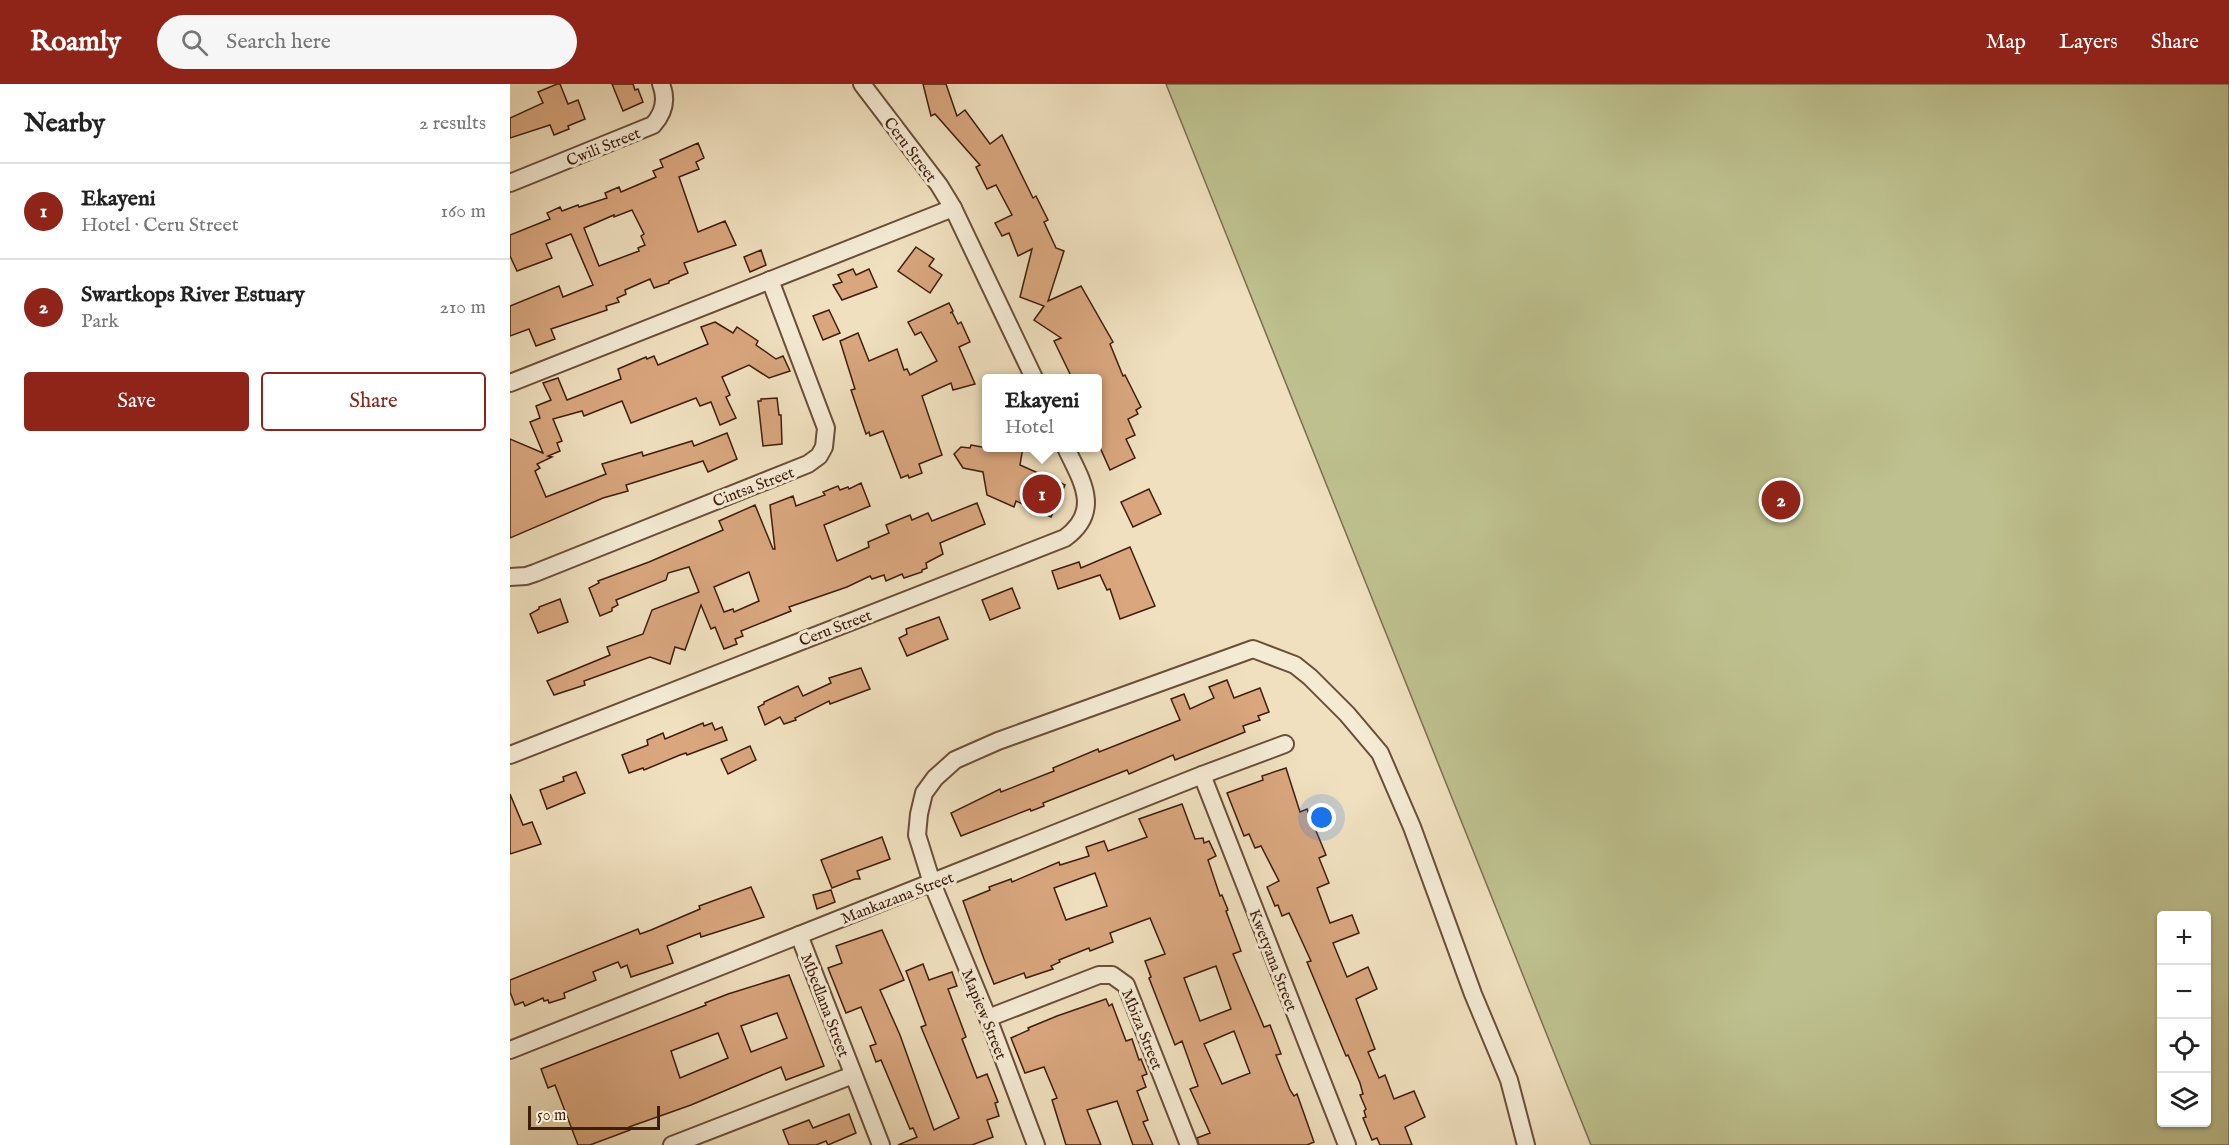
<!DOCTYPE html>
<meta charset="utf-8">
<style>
:root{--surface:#fff;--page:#f6f6f6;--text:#222;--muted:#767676;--line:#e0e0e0;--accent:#8f2418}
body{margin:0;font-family:"IM FELL English",serif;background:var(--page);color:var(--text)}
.controls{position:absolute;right:18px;bottom:18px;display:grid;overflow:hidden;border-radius:6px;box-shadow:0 2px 4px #0004}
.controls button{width:54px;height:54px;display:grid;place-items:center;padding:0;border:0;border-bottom:2px solid var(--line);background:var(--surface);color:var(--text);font:30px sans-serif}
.scale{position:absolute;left:18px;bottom:15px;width:132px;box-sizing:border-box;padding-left:6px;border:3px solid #3f1d0c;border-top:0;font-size:16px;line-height:21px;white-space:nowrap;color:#3f1d0c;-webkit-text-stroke:4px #f5ebd5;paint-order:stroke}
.you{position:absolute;left:812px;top:734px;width:21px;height:21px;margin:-15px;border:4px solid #fff;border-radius:50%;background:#1a73e8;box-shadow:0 0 0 9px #1a73e833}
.badge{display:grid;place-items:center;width:39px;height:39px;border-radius:50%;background:var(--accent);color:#fff;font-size:20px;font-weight:700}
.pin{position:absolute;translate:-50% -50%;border:3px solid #fff;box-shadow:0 2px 6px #0006}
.popup{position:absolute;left:472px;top:290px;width:120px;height:78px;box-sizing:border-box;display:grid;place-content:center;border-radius:6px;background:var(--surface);filter:drop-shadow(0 2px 4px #0005);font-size:20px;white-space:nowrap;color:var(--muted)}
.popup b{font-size:22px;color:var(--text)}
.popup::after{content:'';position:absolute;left:50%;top:100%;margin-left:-12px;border:12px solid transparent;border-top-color:var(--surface)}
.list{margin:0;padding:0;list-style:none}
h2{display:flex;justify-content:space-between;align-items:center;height:78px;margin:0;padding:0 24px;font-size:26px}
h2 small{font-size:20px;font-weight:400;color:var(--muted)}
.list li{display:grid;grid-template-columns:39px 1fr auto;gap:18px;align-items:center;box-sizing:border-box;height:96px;padding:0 24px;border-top:2px solid var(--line)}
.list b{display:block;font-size:22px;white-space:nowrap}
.list p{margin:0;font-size:20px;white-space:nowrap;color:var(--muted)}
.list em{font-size:20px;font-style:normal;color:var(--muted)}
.actions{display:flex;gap:12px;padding:18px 24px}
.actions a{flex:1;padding:14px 0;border:2px solid var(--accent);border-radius:6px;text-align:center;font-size:21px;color:var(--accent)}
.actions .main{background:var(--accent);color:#fff}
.icon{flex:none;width:33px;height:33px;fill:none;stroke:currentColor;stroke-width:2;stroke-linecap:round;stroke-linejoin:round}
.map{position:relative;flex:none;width:1719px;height:1061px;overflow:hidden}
header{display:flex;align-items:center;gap:36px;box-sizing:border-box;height:84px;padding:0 30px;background:var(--accent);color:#fff}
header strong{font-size:28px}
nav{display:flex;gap:33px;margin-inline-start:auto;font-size:21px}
.search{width:420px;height:54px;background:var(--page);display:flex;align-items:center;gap:15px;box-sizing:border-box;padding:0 21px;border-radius:33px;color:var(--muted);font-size:22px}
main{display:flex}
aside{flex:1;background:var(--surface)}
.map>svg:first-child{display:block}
.green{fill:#bec18f;stroke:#7e6f4e;stroke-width:1.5;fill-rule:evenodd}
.building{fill:#d9a67e;stroke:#3f1d0c;stroke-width:1.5;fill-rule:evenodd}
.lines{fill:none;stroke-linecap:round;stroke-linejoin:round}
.street-casing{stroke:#6b4e39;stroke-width:20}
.street{stroke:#f5ebd5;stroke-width:16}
.labels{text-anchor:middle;stroke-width:6;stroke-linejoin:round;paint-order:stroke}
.street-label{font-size:16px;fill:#3f1d0c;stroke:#f5ebd5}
</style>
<header>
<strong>Roamly</strong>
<div class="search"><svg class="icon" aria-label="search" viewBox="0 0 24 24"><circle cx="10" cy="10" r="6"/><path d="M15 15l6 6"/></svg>Search here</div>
<nav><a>Map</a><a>Layers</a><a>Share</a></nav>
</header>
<main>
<aside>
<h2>Nearby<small>2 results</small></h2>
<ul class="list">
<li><span class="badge">1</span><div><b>Ekayeni</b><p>Hotel · Ceru Street</p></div><em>160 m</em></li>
<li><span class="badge">2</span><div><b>Swartkops River Estuary</b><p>Park</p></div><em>210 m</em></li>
</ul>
<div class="actions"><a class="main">Save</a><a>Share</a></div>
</aside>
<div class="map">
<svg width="1719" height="1061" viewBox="0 0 1719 1061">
<rect width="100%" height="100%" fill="#f0e0bf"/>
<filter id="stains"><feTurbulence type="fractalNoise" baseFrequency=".00333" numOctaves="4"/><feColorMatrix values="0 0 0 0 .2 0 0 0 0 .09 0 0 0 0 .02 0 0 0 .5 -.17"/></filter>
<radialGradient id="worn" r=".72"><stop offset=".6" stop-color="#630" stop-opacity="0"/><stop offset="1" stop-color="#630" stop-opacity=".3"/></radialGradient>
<path class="green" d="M656,0H1719V1061H1081ZM1652,832H1696V1038H1652Z"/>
<g class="building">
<polygon points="47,0 50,0 58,20 68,16 75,35 58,42 59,45 44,51 40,41 0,54 0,34 33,19 28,8"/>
<polygon points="102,0 123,0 125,6 128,5 133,18 113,27"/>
<polygon points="413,0 436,0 447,32 455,26 480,60 492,51 523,114 526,112 538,136 534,138 546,164 554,167 538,217 571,202 603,258 600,260 613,292 615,291 631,323 626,326 628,330 618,335 625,351 616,355 625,374 600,386 588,359 588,294 562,294 544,257 551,254 524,236 534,222 510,213 522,165 508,172 499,149 492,152 485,139 502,131 486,101 477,105 466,83 470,81 425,30 421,32"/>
<path d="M188,59L194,74L186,78L189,85L169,93L188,148L215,137L226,161L174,179L178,189L159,197V199L144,204L140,195L115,206L116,210L107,214L109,218L96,222L97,226L41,245L45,255L26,262L19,245L0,252V222L49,202L53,213L83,201L61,150L36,160L42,174L7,187L0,172V151L40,135L37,129L50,123L52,127L68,121L69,123L97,114L95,109L109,103L111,108L146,93L143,87L153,83L150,76ZM122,126L134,150L131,152L135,161L128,164L129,167L89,182L74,144L104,131V133Z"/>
<polygon points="406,163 424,175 419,182 432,191 420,209 388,187"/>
<polygon points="251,166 256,181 240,188 234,173"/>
<polygon points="343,185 346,191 359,185 367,203 332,216 323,201 332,198 328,191"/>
<polygon points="439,219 443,227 440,229 442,228 448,240 451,238 460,258 449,263 465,300 443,306 441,299 412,312 432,371 409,380 412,389 399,394 398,391 391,394 373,347 360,352 359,348 356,350 341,306 345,305 330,257 348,249 359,277 387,265 394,286 397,285 400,291 427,277 411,248 405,251 398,238"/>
<polygon points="319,226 330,249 313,256 303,232"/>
<polygon points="205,238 223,249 227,243 248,257 246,261 266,275 273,272 280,287 259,294 239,281 212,293 220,311 216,313 226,334 210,341 201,318 190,322 186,314 121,339 112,317 74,332 72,327 43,335 52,357 47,359 50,367 38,372 42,373 27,380 30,384 25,387 36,413 96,390 92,380 132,368 133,372 182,357 184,362 217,349 227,375 198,388 193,377 116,401 118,407 93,414 0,454 0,355 33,369 20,338 30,334 26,322 41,316 33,299 48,294 57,316 111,295 108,285 136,273 137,275 144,272 148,281 198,260 191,243"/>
<polygon points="267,314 269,331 271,331 272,360 253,362 248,317 251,317 251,315"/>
<polygon points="461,361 488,366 487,363 513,363 510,381 555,401 541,433 506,417 504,423 477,411 473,388 453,384 444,370 451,363 460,364"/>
<path d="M351,399L360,422L314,441L327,477L359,463L358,458L379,449L376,441L400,431L402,436L418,429L422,437L467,419L475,440L430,459L433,470L416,479L417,484L412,486V488L394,494L392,490L376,497L374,491L362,495L360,492L337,503L279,523L281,527L231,547L233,552L225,555L227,560L214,565L205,543L201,545L191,521L175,566L165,563L160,580L140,573L74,597L75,601L44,611L37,597L100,571L97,563L133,550L142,526L189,508L179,483L158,489L156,496L106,516L108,521L102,524V527L90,532L79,504L89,499L88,497L139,478L213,446L209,437L245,421L263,465H265L260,421L283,412L286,422L315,411L313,408L328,402L330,406L338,403L339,405ZM239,488L249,517L224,528L223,525L214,528L204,503Z"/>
<polygon points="639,405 651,430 623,443 611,418"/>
<polygon points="620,463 645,522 610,535 600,505 597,506 590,491 548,505 542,487 569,478 571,484"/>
<polygon points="502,504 510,524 480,536 472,516"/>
<polygon points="50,515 58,538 28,549 20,530 29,525 29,523"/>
<polygon points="429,533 438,555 397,572 389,554 397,550 396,545"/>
<polygon points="351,584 360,605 320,620 319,617 285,634 286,636 274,640 270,633 255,641 248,623 254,620 254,618 288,602 293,612 321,599 319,594"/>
<polygon points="717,596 724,614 750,604 759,628 748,632 750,636 733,642 735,648 665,676 663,671 619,690 617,686 533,719 534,722 521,727 520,725 451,752 441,729 490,705 491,708 544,687 543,684 588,665 589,668 670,636 661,615 674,610 680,625 704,614 699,603"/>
<polygon points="193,639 194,642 202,639 205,646 212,643 217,656 177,671 176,669 170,671 134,686 133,684 119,689 112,671 138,661 137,656 153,649 155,655"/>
<polygon points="240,662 246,676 218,690 211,675"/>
<polygon points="776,684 790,728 797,725 816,771 809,774 819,799 807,804 820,839 842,831 849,849 823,859 837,893 858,883 867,905 846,915 865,965 858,968 869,994 875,991 884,1015 904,1007 915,1033 895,1043 902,1061 870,1061 867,1054 862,1056 853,1034 856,1033 854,1027 856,1025 850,1011 853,1010 850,999 838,971 836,972 797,878 801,877 779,829 772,832 768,821 765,822 757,803 769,797 751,762 745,764 739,750 734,752 717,709 753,696 752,692"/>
<polygon points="66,688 75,709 37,725 30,706 54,697 53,693"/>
<polygon points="0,710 13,741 22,738 31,760 0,770"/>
<path d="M672,720L685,755L693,754L694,759L699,757L706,772L698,776L710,812L712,811L718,826L716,827L731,867L723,870L754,943L760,941L771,970L766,971L780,1006L784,1012L787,1010L804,1058L797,1061H689L687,1054L700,1049L680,1005L688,1002L672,957L665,961L639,894L641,893L635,877L655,870L640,834L600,849L603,858L580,867L579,864L549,876L550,878L541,882L543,885L516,894L514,889L484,900L474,875L453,817L480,806L479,803L501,795L502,798L549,778L550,781L579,772L576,763L594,757L598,767L637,753L629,735ZM585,789L597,822L556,836L544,804ZM706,882L721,925L690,937L674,894ZM724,947L740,989L712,1000L694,960Z"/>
<polygon points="372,753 380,775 347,787 350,795 345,795 322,804 311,776"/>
<polygon points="241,803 254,833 191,853 190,849 157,862 163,879 121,893 117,881 111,884 108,878 83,888 86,896 54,909 55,914 39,919 38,916 34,917 33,914 15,922 13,918 5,921 0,908 0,896 128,845 130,850 141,846 190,825 189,822"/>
<polygon points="321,806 325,818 307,825 303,811"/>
<polygon points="372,846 394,896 370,906 390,951 424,1046 449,1034 411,943 416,941 396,887 413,880 419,896 442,888 447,902 438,905 456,953 452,955 467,994 477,990 488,1018 485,1019 489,1032 477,1036 483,1053 462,1061 388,1061 407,1053 403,1044 400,1045 371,976 366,978 360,962 366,960 351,923 336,929 318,884 332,879 326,862"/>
<path d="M279,891L314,982L276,996L271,983L181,1021L119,1043L120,1046L80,1061H68L45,1001L38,1004L31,985L196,921L195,919L218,910ZM267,929L277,954L241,968L231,942ZM208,949L218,974L170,994L161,967Z"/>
<polygon points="596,915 599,922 602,920 616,957 622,955 629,976 631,975 637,990 632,992 636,1003 627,1007 638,1036 633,1038 643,1061 623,1061 607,1017 577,1026 591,1061 556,1061 542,1016 547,1014 534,983 515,989 501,954 519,946 518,944 547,932"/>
<polygon points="339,1030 346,1049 318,1061 316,1057 306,1061 279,1061 273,1046 299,1036 303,1044"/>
</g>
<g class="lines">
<defs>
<g id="street">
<polyline points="352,0 429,101 443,124 524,294"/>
<path d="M0,99L143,41C154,29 157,15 151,0"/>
<polyline points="0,299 443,124"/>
<polyline points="0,493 16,492 25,489 298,380 309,372 314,363 316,344 260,196"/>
<path d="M0,671L555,454C592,427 572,397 556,364"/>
<polyline points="692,691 837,1061"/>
<polyline points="289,851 371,1061"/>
<polyline points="478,934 589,891 602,891 616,901 679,1061"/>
<polyline points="0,966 692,691 775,660"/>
<polyline points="162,1061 343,991"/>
<polyline points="526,1061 478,934 422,799 407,751 409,730 414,709 425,694 445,676 488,657 743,565 785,581 800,593 837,630 870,669 902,743 963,910 999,996 1016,1061"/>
</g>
</defs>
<use href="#street" class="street-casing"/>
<use href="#street" class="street"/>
</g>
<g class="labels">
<g class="street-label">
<text transform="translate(93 62) rotate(-22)" y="6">Cwili Street</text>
<text transform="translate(401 65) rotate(53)" y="6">Ceru Street</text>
<text transform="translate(243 402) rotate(-21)" y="6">Cintsa Street</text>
<text transform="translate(325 543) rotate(-21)" y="6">Ceru Street</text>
<text transform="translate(387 813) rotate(-21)" y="6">Mankazana Street</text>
<text transform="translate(764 876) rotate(69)" y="6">Kwetyana Street</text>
<text transform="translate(316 921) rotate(69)" y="6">Mbedlana Street</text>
<text transform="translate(475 930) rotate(68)" y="6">Mapiew Street</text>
<text transform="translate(633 945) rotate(68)" y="6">Mbiza Street</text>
</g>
</g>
<rect width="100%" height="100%" filter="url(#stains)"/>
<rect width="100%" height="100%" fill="url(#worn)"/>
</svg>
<div class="controls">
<button>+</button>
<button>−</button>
<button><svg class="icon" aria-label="locate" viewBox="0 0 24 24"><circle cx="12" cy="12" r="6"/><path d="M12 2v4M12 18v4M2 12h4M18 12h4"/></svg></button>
<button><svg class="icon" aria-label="layers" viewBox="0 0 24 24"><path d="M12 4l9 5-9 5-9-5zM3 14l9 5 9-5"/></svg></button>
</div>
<div class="scale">50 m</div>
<div class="you"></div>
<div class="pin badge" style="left:532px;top:410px">1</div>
<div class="popup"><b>Ekayeni</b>Hotel</div>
<div class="pin badge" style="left:1271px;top:416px">2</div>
</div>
</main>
